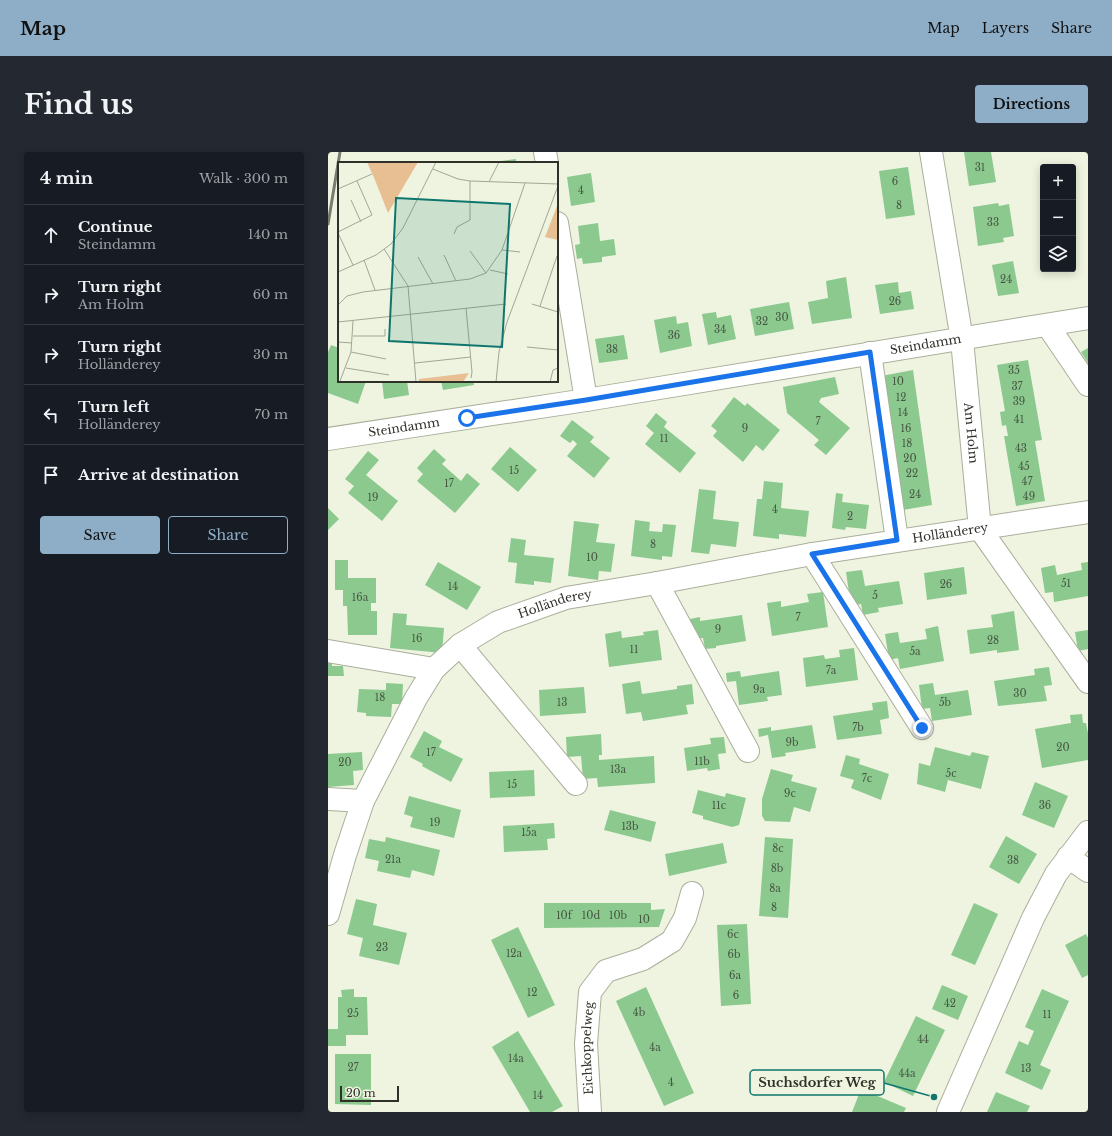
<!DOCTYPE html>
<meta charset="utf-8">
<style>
:root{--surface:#171b24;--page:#242831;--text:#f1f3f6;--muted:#9ea1a6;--line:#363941;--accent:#8eaec7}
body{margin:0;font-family:"Libre Baskerville",serif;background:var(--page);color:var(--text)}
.controls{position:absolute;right:12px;top:12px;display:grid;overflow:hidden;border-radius:4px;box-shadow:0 2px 10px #0003}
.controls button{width:36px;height:36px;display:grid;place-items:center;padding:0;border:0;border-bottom:1px solid var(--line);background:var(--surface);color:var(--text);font:20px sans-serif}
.scale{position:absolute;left:12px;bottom:10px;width:59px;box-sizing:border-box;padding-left:4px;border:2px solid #2f3129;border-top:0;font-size:11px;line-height:14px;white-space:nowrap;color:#2f3129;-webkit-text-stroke:3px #eef4df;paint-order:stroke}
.stop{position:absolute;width:12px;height:12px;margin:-9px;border:3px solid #1a73e8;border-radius:50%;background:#fff}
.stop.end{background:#1a73e8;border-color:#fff;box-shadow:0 1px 4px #0008}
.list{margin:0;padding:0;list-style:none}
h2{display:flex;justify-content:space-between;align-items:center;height:52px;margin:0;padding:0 16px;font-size:17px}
h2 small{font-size:13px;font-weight:400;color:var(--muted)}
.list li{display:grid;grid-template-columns:26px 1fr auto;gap:12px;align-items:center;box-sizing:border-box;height:60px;padding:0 16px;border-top:1px solid var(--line)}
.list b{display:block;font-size:15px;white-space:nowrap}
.list p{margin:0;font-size:13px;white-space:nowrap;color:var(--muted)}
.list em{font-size:13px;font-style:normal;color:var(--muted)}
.actions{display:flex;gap:8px;padding:12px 16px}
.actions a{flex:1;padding:9px 0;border:1px solid var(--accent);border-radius:4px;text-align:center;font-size:14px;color:var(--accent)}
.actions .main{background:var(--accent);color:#111}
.icon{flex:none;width:22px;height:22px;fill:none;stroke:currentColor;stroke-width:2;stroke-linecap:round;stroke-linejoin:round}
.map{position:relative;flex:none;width:760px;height:960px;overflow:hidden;border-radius:4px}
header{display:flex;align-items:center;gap:24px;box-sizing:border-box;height:56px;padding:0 20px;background:var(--accent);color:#111}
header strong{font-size:19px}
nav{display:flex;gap:22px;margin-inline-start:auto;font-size:14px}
.intro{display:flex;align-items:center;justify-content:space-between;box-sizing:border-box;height:96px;padding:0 24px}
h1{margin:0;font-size:28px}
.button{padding:10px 18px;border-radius:4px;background:var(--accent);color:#111;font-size:14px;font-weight:700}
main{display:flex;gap:24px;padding:0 24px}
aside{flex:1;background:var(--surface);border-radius:4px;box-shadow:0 2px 10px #0003}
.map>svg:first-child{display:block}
.building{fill:#8cc98f}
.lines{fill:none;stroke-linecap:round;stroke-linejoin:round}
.minor-casing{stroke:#a9af9b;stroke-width:24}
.minor{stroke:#fff;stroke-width:22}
.rail{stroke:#787c6f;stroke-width:3}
.route{stroke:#1a73e8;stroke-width:5}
.labels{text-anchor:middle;stroke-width:3;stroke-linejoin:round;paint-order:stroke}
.number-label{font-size:10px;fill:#465742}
.street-label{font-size:12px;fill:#2f3129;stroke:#eef4df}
.inset-road{fill:none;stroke:#a2a696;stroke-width:1}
.view{fill:#0f766e;fill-opacity:0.15;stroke:#0f766e;stroke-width:2}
.inset-edge{fill:none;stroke:#2f3129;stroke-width:2}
.leader{fill:none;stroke:#0f766e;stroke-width:1.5}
.callout-dot{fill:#0f766e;stroke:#eef4df;stroke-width:1.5}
.callout{fill:#eef4df;stroke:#0f766e;stroke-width:1.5}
.callout-label{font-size:13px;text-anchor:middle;font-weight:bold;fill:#2f3129}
</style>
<header>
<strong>Map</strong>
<nav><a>Map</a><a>Layers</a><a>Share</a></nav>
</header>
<div class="intro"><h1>Find us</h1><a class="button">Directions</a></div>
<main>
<aside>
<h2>4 min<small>Walk · 300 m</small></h2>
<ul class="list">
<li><svg class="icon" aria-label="ahead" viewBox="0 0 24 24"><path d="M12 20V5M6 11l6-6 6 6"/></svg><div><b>Continue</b><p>Steindamm</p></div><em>140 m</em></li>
<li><svg class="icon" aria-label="right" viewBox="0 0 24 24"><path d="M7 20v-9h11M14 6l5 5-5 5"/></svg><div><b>Turn right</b><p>Am Holm</p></div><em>60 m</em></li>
<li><svg class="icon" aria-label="right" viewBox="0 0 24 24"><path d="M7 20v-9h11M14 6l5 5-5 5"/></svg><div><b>Turn right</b><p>Holländerey</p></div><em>30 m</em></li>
<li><svg class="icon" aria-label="left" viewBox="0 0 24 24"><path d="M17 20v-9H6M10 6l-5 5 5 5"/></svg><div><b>Turn left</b><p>Holländerey</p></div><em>70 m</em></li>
<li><svg class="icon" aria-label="arrive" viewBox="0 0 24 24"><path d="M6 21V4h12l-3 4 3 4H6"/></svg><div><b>Arrive at destination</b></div></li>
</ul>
<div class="actions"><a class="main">Save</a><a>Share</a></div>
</aside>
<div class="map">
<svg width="760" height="960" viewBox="0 0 760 960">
<rect width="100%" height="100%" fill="#eef4df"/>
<g class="building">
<polygon points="636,0 663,0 668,30 641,34"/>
<polygon points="188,7 188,11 166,11 166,10"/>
<polygon points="580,15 587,63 558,67 551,19"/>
<polygon points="263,21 267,50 243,54 239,25"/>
<polygon points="670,51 671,54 681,52 686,84 675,86 676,90 650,94 645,55"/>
<polygon points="270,71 272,89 286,87 288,103 274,105 274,110 255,112 254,106 249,107 247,93 252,92 250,74"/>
<polygon points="685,109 691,141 670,144 664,113"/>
<polygon points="518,125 524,166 484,172 480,150 500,146 498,129"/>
<polygon points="570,130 571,141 583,139 586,157 552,162 547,133"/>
<polygon points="461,150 466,177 427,184 422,157"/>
<polygon points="388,160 389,166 403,163 408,187 380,193 374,162"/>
<polygon points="348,164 349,172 360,170 364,194 332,201 326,168"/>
<polygon points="296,183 300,207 271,211 267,187"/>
<polygon points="3,193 11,196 11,229 38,229 30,252 0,241 0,200"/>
<polygon points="760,196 760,211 753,200"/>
<polygon points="700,208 714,288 707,289 717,349 688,354 676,284 680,284 678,273 674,274 672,260 677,259 669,213"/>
<polygon points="585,218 604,353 575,358 553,224"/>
<polygon points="507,225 511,242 493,246 491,250 522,276 498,303 486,293 491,288 459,261 455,235"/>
<polygon points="54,229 79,229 81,243 56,247"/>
<polygon points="113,229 145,229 146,233 115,238"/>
<polygon points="406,245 417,254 419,251 452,278 435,299 428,293 415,310 385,284 389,279 383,274"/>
<polygon points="328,261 339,270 336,275 368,301 352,321 317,292 326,281 318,274"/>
<polygon points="244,268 266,285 262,290 282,306 266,326 239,304 249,292 245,288 242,291 232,284"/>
<polygon points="182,295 209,318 190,340 163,317"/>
<polygon points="106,297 118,308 114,312 133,329 139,321 152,332 127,361 89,329 95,322 89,316"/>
<polygon points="40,299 51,308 38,323 70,349 54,369 20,341 26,334 17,327"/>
<polygon points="436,329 455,331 453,356 481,359 478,385 451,382 451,387 425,384 429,347 434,347"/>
<polygon points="371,337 388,339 385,367 411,370 408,395 383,392 381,402 363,400"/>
<polygon points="508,341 515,342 514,350 541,353 538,377 518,375 517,378 504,376"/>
<polygon points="0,356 11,367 0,378"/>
<polygon points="307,368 322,370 321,379 334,380 335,372 348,373 344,405 334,404 334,408 303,404"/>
<polygon points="246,369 271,372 268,390 287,392 283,420 271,419 270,428 240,424"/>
<polygon points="183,386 198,388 196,403 226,406 223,431 206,429 206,433 187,431 189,411 180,410"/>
<polygon points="7,408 20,408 20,426 48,426 48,451 43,451 43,459 49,459 49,483 20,483 19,454 15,454 15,438 7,438"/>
<polygon points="110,410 153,435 139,458 97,433"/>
<polygon points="760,410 760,444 726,450 725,440 717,441 713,416 727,413 729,423 754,418 753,411"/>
<polygon points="636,415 639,442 599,448 596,421"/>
<polygon points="534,418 537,434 571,429 575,452 550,456 551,460 535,463 533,452 523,454 518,420"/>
<polygon points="495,440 500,475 444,484 439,451 453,449 453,455 481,450 479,442"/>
<polygon points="686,459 691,498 669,501 669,498 642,502 639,478 665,475 663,463"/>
<polygon points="65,461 79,462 78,473 116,476 114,501 62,496"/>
<polygon points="414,463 418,489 388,494 388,496 377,497 375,486 365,487 362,467 372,465 372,469"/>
<polygon points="610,474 616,509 572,517 570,506 561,508 557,482 570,480 572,491 599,487 597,477"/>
<polygon points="330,478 334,508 281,515 277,482 293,479 294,486 316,483 315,480"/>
<polygon points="760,478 760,497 750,499 747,480"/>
<polygon points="526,496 530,528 478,535 475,506 496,503 497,507 512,505 511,498"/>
<polygon points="0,510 4,510 4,514 15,514 16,524 0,524"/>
<polygon points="721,515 724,533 716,534 719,549 670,554 666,529 707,523 706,517"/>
<polygon points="412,519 413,525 451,519 454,543 439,545 440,549 411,553 408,529 399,530 398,521"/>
<polygon points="312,529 314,542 349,537 349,534 364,532 366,552 358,553 360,562 315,569 313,560 298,562 294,532"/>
<polygon points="58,531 75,532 74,552 64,552 63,565 38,564 38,561 29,560 31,537 58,538"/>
<polygon points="605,531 607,543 640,538 644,563 604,569 602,556 594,557 591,533"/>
<polygon points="256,535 258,561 212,564 211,538"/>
<polygon points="559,549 561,566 552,568 554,582 509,588 505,564 545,558 544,551"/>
<polygon points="754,562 755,571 758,571 760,581 760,608 714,616 707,577 743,571 742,563"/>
<polygon points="484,573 488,596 457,601 458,604 444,606 440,583 431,585 430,577 443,575 443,579"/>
<polygon points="96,579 114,589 111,595 135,607 123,630 94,614 95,612 82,605"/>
<polygon points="273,582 274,603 271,603 271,608 326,604 327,631 270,635 269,626 255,627 253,604 239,605 238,585"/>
<polygon points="396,585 398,601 390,602 392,617 380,619 379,616 359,619 356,596 383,592 382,586"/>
<polygon points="607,595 642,604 644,600 661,604 653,637 620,628 617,640 589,632 591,611 602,614"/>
<polygon points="34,600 35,618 25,619 26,633 0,635 0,602"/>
<polygon points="518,603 532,607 531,612 561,622 553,648 523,636 526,628 512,624"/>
<polygon points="443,617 465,623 463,629 489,636 482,660 466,655 462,670 437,669 434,664 434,647"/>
<polygon points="206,618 207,644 162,646 161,620"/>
<polygon points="707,630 740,644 726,676 694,663"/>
<polygon points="370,638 397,645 398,641 418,646 411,673 404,675 375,667 375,664 364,661"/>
<polygon points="81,644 133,658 126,686 82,675 85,665 76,662"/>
<polygon points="282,658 328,670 323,690 276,678"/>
<polygon points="226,671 227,686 219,687 220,698 176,700 175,674"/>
<polygon points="678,684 709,702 691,732 661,715"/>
<polygon points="58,685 112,698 106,724 84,718 82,726 49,719 51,709 37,706 41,687 57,690"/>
<polygon points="437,685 465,687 460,766 431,764"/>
<polygon points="395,691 399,711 341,724 337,702"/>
<polygon points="28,747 49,752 45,773 79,781 71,813 31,804 35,786 19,782"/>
<polygon points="216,751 323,751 323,758 337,757 331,775 216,776"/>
<polygon points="646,751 670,762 647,813 623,803"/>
<polygon points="419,772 423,852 393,854 389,773"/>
<polygon points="190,775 227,853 200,866 163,788"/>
<polygon points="758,782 760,786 760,823 754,826 737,793"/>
<polygon points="614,833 640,844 630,868 604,857"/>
<polygon points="318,835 366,941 336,954 288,849"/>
<polygon points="26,837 26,845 39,845 40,883 18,883 18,894 0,894 0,877 10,877 10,845 14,845 13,838"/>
<polygon points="714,837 741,849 712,913 723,918 714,938 677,921 691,889 700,893 706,879 697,875"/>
<polygon points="588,864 617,878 585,944 556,930"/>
<polygon points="190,879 235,954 224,960 202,960 164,895"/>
<polygon points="7,902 43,902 43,953 7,952"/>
<polygon points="533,937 578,956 576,960 524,960"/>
<polygon points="668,940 702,954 699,960 659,960"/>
</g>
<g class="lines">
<defs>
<g id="minor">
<polyline points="217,0 219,11"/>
<path id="s1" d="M603,0L634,188L652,377L760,530"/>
<polyline points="229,71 258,248"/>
<polyline points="720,174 760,233"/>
<polyline points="542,201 569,388"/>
<path id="s2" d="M0,287L258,248L760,166"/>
<polyline points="484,402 594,576"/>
<polyline points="329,431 420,599"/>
<polyline points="132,493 248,632"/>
<polyline points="0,499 106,517"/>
<polyline points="0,647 35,649"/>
<polyline points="740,705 760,719"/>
<path id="s3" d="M0,762L17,703L35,649L88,546L106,517L132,493L170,470L238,446L329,431L484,402L760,360"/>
<path id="s4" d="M262,960L258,892L262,840L278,819L315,807L344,789L357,766L364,741"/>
<polyline points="620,960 705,766 728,722 760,680"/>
</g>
</defs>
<use href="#minor" class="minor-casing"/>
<use href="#minor" class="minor"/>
<polyline class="rail" points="0,72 12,0"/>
</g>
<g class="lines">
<polyline class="route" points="139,266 258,248 542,200 569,388 484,402 594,576"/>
</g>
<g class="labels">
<g class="number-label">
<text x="652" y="19">31</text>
<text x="567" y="33">6</text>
<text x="253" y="42">4</text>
<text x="571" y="57">8</text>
<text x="665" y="74">33</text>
<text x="678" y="131">24</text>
<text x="567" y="153">26</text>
<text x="454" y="169">30</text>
<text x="434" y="173">32</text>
<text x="392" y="181">34</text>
<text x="346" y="187">36</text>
<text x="284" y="201">38</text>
<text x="686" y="222">35</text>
<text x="570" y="233">10</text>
<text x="689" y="238">37</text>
<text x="573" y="249">12</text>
<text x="691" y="253">39</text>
<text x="575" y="264">14</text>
<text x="691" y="271">41</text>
<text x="490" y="273">7</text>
<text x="417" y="280">9</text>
<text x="578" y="280">16</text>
<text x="336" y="290">11</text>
<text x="579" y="295">18</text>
<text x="693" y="300">43</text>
<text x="582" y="310">20</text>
<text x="696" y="318">45</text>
<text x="186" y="322">15</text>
<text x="584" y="325">22</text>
<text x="699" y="333">47</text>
<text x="121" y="335">17</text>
<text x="587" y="346">24</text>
<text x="701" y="348">49</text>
<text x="45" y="349">19</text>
<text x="447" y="361">4</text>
<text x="522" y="368">2</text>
<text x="325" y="396">8</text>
<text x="264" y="409">10</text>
<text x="738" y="435">51</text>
<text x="618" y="436">26</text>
<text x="125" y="438">14</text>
<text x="547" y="447">5</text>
<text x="32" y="449">16a</text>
<text x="470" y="469">7</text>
<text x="390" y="481">9</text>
<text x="89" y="490">16</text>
<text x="665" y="492">28</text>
<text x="306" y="501">11</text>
<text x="587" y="503">5a</text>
<text x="503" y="522">7a</text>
<text x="431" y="541">9a</text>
<text x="692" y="545">30</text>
<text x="52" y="549">18</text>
<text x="234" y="554">13</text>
<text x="617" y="554">5b</text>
<text x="530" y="579">7b</text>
<text x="464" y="594">9b</text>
<text x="735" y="599">20</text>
<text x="103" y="604">17</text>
<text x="374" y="613">11b</text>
<text x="17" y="614">20</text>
<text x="290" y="621">13a</text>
<text x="623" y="625">5c</text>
<text x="539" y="630">7c</text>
<text x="184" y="636">15</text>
<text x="462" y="645">9c</text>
<text x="391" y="657">11c</text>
<text x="717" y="657">36</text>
<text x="107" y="674">19</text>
<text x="302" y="678">13b</text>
<text x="201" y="684">15a</text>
<text x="450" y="700">8c</text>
<text x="65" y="711">21a</text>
<text x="685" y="712">38</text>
<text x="449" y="720">8b</text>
<text x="447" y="740">8a</text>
<text x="446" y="759">8</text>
<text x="236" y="767">10f</text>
<text x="263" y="767">10d</text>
<text x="290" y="767">10b</text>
<text x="316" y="771">10</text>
<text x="405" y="786">6c</text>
<text x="54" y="799">23</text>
<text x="186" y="805">12a</text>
<text x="406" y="806">6b</text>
<text x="407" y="827">6a</text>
<text x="204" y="844">12</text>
<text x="408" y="847">6</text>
<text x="622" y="855">42</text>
<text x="311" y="864">4b</text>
<text x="25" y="865">25</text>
<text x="719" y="866">11</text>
<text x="595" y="891">44</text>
<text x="327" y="899">4a</text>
<text x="188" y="910">14a</text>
<text x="25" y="919">27</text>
<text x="698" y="920">13</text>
<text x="579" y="925">44a</text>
<text x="343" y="934">4</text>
<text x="210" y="947">14</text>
</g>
<g class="street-label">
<text dy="4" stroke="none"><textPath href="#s2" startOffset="605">Steindamm</textPath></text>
<text dy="4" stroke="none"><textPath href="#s2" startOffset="77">Steindamm</textPath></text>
<text dy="4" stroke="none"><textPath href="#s1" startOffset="284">Am Holm</textPath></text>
<text dy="4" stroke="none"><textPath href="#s3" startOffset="810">Holländerey</textPath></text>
<text dy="4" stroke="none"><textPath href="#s3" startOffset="408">Holländerey</textPath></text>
<text dy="4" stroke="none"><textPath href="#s4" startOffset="64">Eichkoppelweg</textPath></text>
</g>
</g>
<g transform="translate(10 10)">
<rect width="220" height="220" fill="#eef4df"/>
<path d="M29,0H80L50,51L37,18ZM219,44L220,45V78L207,75ZM131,211L125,220H156H81V217Z" fill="#e7bf93"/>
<path class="inset-road" d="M95,7L120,17L132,19L220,22M151,20L161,0M0,27L34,12M13,38L23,60M0,70L34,53L19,19M0,71L15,103M116,72L119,65L132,58V19M46,87L70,124L78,220M164,88L182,90M132,89L148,111M106,93L118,119M80,95L95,122M26,98L37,128M152,108L170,112M0,110L38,93L53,82L65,66L98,0M194,142L220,150M0,143L9,134L25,130L132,117L148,111L164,88L187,21M202,144L219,94M128,146L134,210L133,216M0,160L168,142M15,174H47V167M0,180L14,181M189,185L220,188M13,190L48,197M77,201L133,195M8,206L51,213M2,219L13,190L15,159M158,220L161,190L169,160L220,24M212,220L215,208L220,206"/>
<path class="view" d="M58,36L172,42L164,185L51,179Z"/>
<rect width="220" height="220" class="inset-edge"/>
</g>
<path class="leader" d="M606 945L556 931"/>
<circle class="callout-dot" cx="606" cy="945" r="4"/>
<rect class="callout" x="422" y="918" width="134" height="25" rx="4"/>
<g class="callout-label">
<text x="489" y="935">Suchsdorfer Weg</text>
</g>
</svg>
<div class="controls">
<button>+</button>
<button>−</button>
<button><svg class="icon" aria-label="layers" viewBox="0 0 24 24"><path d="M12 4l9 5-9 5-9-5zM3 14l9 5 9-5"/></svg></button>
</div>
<div class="scale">20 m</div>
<div class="stop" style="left:139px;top:266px"></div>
<div class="stop end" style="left:594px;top:576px"></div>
</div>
</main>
